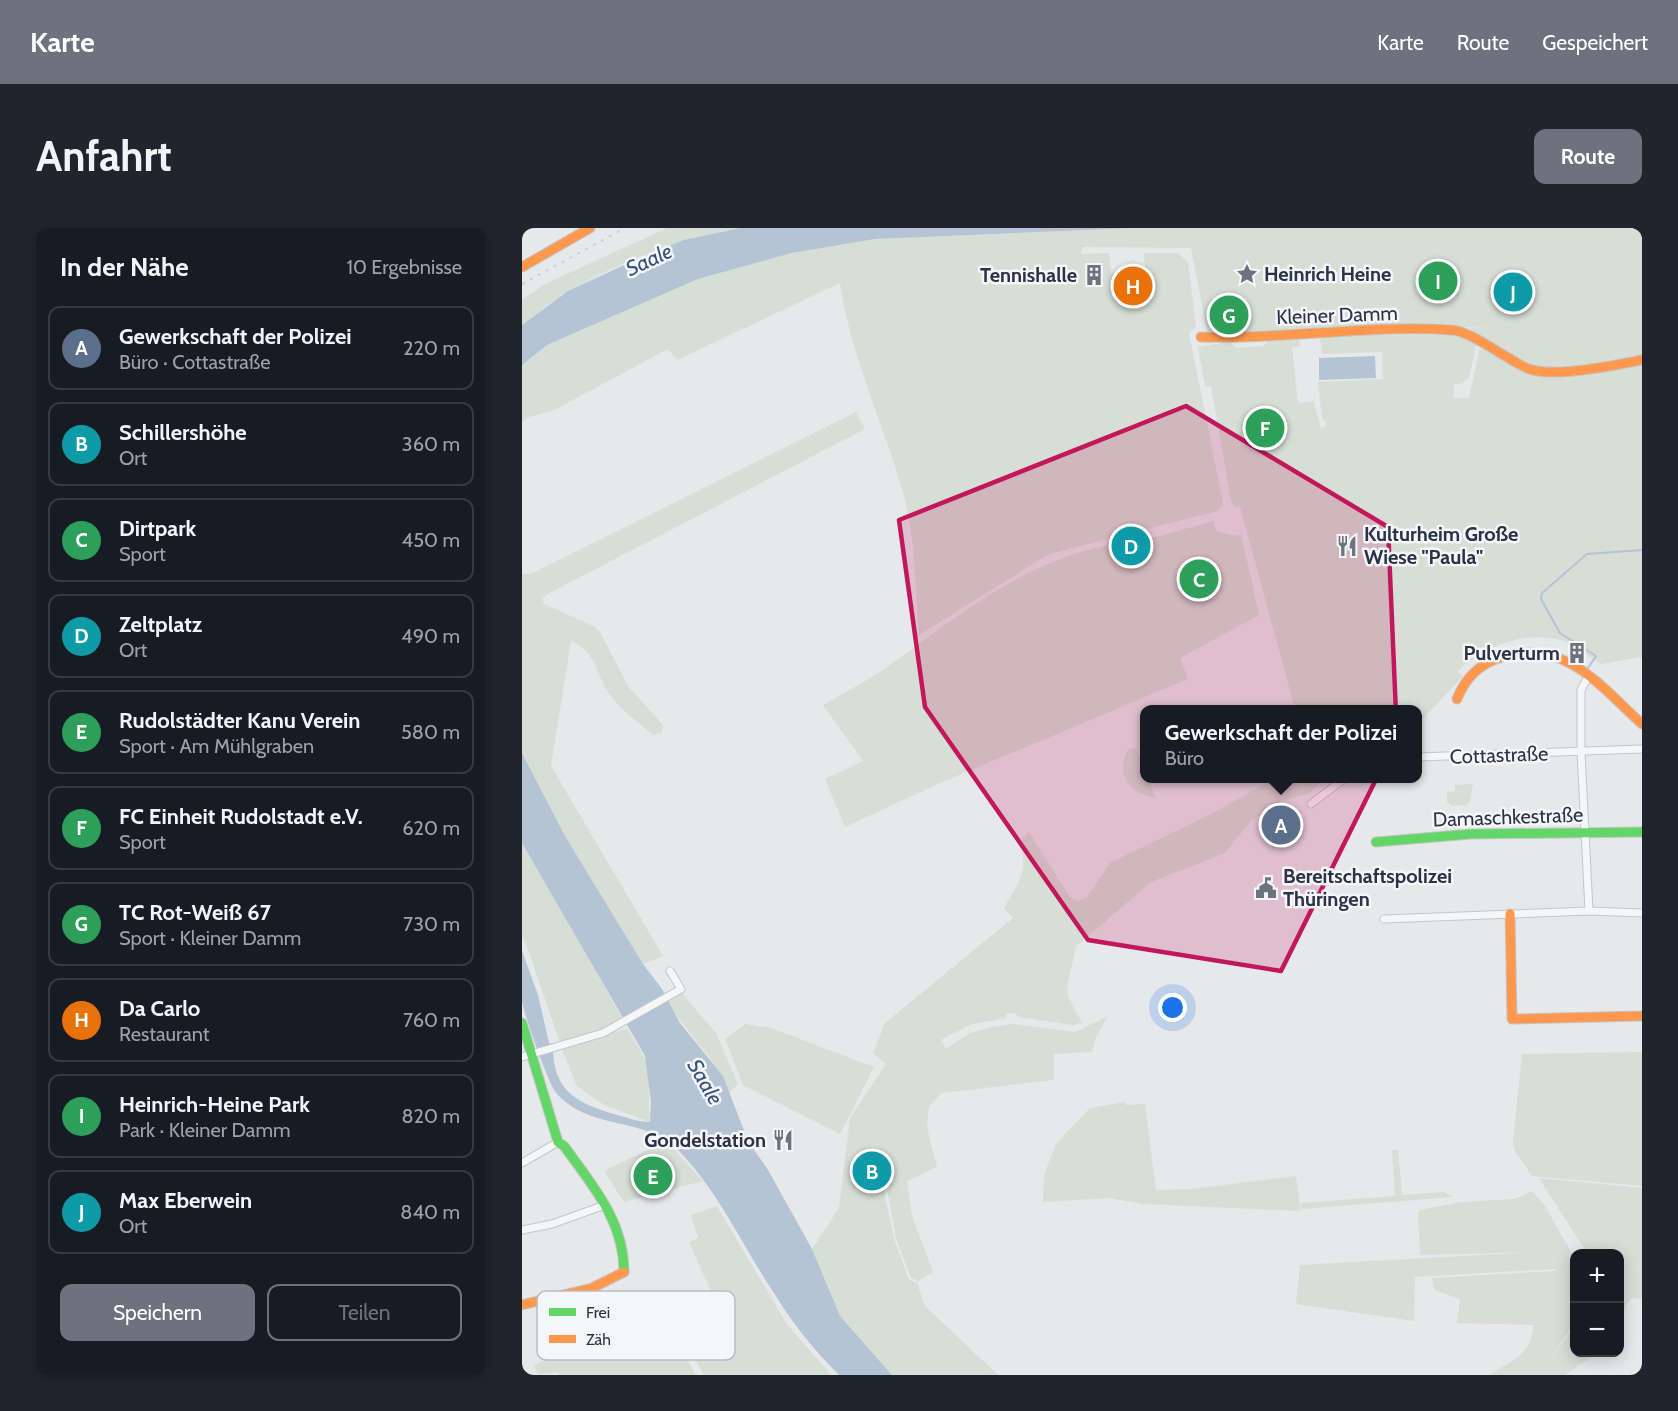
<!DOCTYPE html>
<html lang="de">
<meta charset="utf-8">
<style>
:root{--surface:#171b24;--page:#20242c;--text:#f1f3f6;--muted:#9ea1a6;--line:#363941;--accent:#6c737f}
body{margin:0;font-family:Cabin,sans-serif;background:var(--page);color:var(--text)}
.controls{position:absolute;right:18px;bottom:18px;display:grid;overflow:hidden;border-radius:12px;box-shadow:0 3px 15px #0003}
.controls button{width:54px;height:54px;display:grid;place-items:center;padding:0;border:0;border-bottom:2px solid var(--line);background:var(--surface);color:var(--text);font:30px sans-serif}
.you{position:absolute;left:651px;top:780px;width:21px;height:21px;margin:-15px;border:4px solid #fff;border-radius:50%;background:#1a73e8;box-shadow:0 0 0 9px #1a73e833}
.badge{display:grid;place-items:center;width:39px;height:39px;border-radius:50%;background:var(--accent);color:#fff;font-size:20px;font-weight:700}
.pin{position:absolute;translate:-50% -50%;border:3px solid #fff;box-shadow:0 2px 6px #0006}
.popup{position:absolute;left:618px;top:477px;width:282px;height:78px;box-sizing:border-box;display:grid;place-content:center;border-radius:12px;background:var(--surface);filter:drop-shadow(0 2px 4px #0005);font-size:20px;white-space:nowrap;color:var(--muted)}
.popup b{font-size:22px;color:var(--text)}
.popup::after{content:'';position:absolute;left:50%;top:100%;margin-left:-12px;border:12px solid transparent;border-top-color:var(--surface)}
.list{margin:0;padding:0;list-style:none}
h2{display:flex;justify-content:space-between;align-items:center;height:78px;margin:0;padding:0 24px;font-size:26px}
h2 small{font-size:20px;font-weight:400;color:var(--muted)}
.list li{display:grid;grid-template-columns:39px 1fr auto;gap:18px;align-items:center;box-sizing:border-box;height:84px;margin:0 12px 12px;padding:0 12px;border:2px solid var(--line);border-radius:12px}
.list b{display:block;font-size:22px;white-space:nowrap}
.list p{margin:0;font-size:20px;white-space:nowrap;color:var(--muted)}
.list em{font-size:20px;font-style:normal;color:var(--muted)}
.actions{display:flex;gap:12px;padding:18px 24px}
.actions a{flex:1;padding:14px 0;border:2px solid var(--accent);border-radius:12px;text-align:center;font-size:21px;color:var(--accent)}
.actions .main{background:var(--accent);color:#fff}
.map{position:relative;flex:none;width:1120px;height:1147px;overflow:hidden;border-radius:12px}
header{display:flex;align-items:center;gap:36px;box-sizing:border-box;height:84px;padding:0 30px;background:var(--accent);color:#fff}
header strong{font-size:28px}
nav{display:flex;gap:33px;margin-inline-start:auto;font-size:21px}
.intro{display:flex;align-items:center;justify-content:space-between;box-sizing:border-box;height:144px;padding:0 36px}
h1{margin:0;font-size:42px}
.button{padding:15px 27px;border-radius:12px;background:var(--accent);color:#fff;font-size:21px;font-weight:700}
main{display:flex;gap:36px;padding:0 36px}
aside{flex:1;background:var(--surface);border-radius:12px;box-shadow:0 3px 15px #0003}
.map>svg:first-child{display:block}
.green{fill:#d6ded6}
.water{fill:#b4c4d5}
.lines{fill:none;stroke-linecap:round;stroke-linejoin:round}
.stream{stroke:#b4c4d5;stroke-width:2}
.street-casing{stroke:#c4c6c8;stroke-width:9}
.fast-casing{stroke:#c4c6c8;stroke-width:11}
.slow-casing{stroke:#c4c6c8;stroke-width:11}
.street{stroke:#f5f6f7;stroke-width:7}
.fast{stroke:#63d668;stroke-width:9}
.slow{stroke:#ff974d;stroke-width:9}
.rail{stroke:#cecfd2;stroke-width:2;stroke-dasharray:3 6;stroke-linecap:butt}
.marked{fill:#c2185b;fill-opacity:0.2;stroke:#c2185b;stroke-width:4.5;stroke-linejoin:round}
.labels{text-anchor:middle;stroke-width:5;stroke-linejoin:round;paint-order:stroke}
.poi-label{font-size:20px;font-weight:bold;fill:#2b3445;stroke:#f4f6f9;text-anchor:start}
.street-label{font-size:20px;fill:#2b3445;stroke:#f4f6f9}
.water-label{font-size:21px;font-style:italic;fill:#34527a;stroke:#f4f6f9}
.key{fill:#f4f6f9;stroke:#b8bcc3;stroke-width:1.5}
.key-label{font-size:16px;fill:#2b3445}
</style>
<header>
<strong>Karte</strong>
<nav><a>Karte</a><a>Route</a><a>Gespeichert</a></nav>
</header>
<div class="intro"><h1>Anfahrt</h1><a class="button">Route</a></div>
<main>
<aside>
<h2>In der Nähe<small>10 Ergebnisse</small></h2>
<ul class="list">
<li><span class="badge" style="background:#5c6f8a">A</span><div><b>Gewerkschaft der Polizei</b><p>Büro · Cottastraße</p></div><em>220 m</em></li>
<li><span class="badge" style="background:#0f9aa8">B</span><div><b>Schillershöhe</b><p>Ort</p></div><em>360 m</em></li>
<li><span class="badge" style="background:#2e9e5b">C</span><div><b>Dirtpark</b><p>Sport</p></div><em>450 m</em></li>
<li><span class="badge" style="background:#0f9aa8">D</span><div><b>Zeltplatz</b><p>Ort</p></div><em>490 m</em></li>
<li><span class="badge" style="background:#2e9e5b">E</span><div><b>Rudolstädter Kanu Verein</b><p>Sport · Am Mühlgraben</p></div><em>580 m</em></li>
<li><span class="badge" style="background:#2e9e5b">F</span><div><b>FC Einheit Rudolstadt e.V.</b><p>Sport</p></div><em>620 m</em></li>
<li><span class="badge" style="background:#2e9e5b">G</span><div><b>TC Rot-Weiß 67</b><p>Sport · Kleiner Damm</p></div><em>730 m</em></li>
<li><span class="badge" style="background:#e8710a">H</span><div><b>Da Carlo</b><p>Restaurant</p></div><em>760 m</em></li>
<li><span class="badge" style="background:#2e9e5b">I</span><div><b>Heinrich-Heine Park</b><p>Park · Kleiner Damm</p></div><em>820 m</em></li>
<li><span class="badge" style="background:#0f9aa8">J</span><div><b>Max Eberwein</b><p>Ort</p></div><em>840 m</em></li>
</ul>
<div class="actions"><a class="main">Speichern</a><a>Teilen</a></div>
</aside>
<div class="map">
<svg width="1120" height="1147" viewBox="0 0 1120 1147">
<rect width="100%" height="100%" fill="#e6e8ea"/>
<g class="green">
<path d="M145,0H218C159,11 98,33 45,64C29,73 15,86 0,97V72L23,56Z"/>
<path d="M611,0H1120V130C1086,135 1047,145 1012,138C994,134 962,112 947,100L971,98L733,106L685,104L669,20L561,19L559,26L587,25L589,45L623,43L622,25H656L666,34L674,98L667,105L701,275L696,283L527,326L397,407C393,358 394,309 380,261C360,192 328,126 318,55L155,132L146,121L32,182L7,189L0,194V137L25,117L176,51L270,25L353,11Z"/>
<path d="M830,107H935L954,117L947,150L937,156H932L931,170H947L958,119L1008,146L1059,147L1120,136V429L1079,436C1067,429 1052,415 1039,412C999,403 965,418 935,443L941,448L896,496V482L773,481L718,279H714L709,273L689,158H683L676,119L708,114L714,120L742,118L747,111L777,110L778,118L770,119L776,175L792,173L799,201L805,197L800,190L796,154L861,151L860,124L800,126L798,108Z"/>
<path d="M334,184L343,201L20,369L22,376L73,399L78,404L106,458L141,497L140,505L131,507C117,495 100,483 89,468C72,446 77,425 49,413L29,538L141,728L121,736L43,608L0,525V346H9Z"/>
<path d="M691,293L694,303L714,308L719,306L737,387L658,430L666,451L418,555L323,599L303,551L341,533L301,477C324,464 347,452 368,437C432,391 496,338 574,320C587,317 597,313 610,316Z"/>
<path d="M614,520L622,542V550L626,551L634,570C608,566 593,547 606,521Z"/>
<path d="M752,551H801L788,565L760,573L729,593L703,625L629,654L558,715L554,719L545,759L546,768L560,795L551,797L497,789L493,785L484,786L485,790L450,796L419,812L424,821L448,805L470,799L491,796L553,804L586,788L574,809L570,824L532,826V852L419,865L407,879L405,900L415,939L385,953L390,988L411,1044L396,1053L389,1050L374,1010L366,966L370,940L362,963L372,1011L387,1052L395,1055L403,1078L476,1147H370L318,1088L290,1021L317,980L328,890L364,836L351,825L363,795L491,690L482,680C497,654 507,643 498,613L507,604L547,668L556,673L565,669L588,635L693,584Z"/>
<polygon points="951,556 948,574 944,577 930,578 925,574 925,564 933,563 933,557"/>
<polygon points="0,615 46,692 100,791 81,802 38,815 2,710 0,710"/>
<path d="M158,763L194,805L216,856L207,865C195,830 163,805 146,773Z"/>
<polygon points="223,796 249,800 352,839 318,906 221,857 203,811"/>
<polygon points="105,800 126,836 128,894 82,877 55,858 40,821"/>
<polygon points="1120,824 1120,958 1010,948 993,923 991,913 1000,826"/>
<polygon points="603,874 604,877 623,876 634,962 670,961 774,948 779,983 621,976 587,970 521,974 522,947 534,916 568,880"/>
<polygon points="144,913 181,953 102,974 82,943"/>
<polygon points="870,922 876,922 880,967 922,964 931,969 780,981 779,975 873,968"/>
<polygon points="1017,950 1120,960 1120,1071 1109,1070 1098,1088 1098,1026 1065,1025"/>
<path d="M1010,963L1023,978L1052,1029V1096L1029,1129L1052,1100V1124L1075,1125L1043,1147H967C991,1131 1008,1129 1012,1097L935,1095L938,1071L912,1062L910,1050L1033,1043L1028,1023L1032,1041L893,1049L892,1093L774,1076L778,1037L1013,1024L898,1027L896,985L898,982L939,974L993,971Z"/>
<polygon points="195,978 264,1095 309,1147 182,1147 151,1090 192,1070 167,1014 176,1010 169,987"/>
<polygon points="143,1094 174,1147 37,1147 36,1144 16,1147 12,1137 42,1125"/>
</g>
<g class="water">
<polygon points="218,0 611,0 353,11 270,25 176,51 25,117 0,137 0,97 46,63 102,37 162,12"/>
<polygon points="853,128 854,150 797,152 797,130"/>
<path d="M0,525L43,608L121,736L140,761L158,795L201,848L226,913L246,942L290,1021L318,1088L370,1147H317C292,1122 271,1096 252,1065C220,1017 197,964 156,922C121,887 71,904 35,866C27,858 2,786 0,773C0,757 0,739 0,723L16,767L27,815L31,816C30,861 52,874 92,886C103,889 116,894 128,894L129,874L123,828L0,615Z"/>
</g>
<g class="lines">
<polyline class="stream" points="1066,440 1074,428 1038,405 1019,371 1020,365 1065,326 1120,322"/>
<defs>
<g id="street">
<polyline points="1066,449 1059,462 1059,524 1067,683"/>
<polyline points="896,529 1120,521"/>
<polyline points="789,576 823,550"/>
<polyline points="862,691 1067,683 1120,685"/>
<polyline points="0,829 81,805 159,761 148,743"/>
<polyline points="0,935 36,914"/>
<polyline points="0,1002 30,996 83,977"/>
</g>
<g id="fast">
<polyline points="854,614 949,606 1120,604"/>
<path d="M0,795L36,914L42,918C71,958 102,993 102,1044"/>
</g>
<g id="slow">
<polyline points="0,39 68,0"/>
<path d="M679,109C762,112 846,96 930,102C949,103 987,133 1007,141C1032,150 1093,137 1120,132"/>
<path d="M935,471C944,449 957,436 980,429C1043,410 1078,458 1120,496"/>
<polyline points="988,686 990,791 1120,788"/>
<polyline points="0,1077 70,1060 102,1044"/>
</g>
</defs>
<use href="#street" class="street-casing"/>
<use href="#fast" class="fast-casing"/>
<use href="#slow" class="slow-casing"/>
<use href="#street" class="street"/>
<use href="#fast" class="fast"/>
<use href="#slow" class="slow"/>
<polyline class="rail" points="0,56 103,0"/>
</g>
<path class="marked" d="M664,178L866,299L875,509L759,743L566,712L403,479L377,292Z"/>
<defs>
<symbol id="sight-bare" viewBox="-9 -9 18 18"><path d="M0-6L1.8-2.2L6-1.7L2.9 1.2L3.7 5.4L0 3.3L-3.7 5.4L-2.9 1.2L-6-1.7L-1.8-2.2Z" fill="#6c737f" stroke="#f4f6f9" stroke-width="2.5" paint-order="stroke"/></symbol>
<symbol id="building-bare" viewBox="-9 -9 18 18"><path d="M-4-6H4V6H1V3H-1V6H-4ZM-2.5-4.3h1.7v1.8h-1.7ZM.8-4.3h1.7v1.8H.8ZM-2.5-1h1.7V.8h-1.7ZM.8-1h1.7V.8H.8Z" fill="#6c737f" stroke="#f4f6f9" stroke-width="2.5" paint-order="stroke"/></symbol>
<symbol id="restaurant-bare" viewBox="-9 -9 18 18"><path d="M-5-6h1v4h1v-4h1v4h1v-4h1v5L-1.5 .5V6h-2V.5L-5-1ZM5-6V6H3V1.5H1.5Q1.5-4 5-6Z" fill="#6c737f" stroke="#f4f6f9" stroke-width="2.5" paint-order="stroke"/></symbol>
<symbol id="civic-bare" viewBox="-9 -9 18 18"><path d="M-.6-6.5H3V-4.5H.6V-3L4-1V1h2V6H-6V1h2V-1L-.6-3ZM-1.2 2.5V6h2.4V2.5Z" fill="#6c737f" stroke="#f4f6f9" stroke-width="2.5" paint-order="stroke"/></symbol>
</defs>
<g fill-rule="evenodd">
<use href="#sight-bare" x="710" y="31" width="30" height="30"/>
<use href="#building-bare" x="557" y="32" width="30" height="30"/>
<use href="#restaurant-bare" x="810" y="303" width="30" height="30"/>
<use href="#building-bare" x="1040" y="410" width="30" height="30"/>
<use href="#civic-bare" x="729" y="645" width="30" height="30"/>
<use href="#restaurant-bare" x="246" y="897" width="30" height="30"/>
</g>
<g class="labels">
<g class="poi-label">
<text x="742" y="53">Heinrich Heine</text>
<text x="555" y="54" text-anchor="end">Tennishalle</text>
<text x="842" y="313">Kulturheim Große<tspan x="842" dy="23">Wiese "Paula"</tspan></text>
<text x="1038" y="432" text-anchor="end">Pulverturm</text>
<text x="761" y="655">Bereitschaftspolizei<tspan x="761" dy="23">Thüringen</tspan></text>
<text x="244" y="919" text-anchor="end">Gondelstation</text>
</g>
<g class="street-label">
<text transform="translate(815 87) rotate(-2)" y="7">Kleiner Damm</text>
<text transform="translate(977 527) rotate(-2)" y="7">Cottastraße</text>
<text transform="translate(986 589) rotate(-2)" y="7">Damaschkestraße</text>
</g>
<g class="water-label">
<text transform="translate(127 32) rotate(-25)" y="7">Saale</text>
<text transform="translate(183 854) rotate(60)" y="7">Saale</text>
</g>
</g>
<rect x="15" y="1063" width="198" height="69" rx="9" class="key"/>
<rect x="27" y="1080" width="27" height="8" fill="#63d668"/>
<rect x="27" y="1107" width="27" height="8" fill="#ff974d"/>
<g class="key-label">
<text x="64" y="1090">Frei</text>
<text x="64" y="1117">Zäh</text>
</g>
</svg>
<div class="controls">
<button>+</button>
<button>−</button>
</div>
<div class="you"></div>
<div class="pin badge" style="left:759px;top:597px;background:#5c6f8a">A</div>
<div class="popup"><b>Gewerkschaft der Polizei</b>Büro</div>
<div class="pin badge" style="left:350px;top:943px;background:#0f9aa8">B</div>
<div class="pin badge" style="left:677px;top:351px;background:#2e9e5b">C</div>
<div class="pin badge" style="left:609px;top:318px;background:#0f9aa8">D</div>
<div class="pin badge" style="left:131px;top:948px;background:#2e9e5b">E</div>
<div class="pin badge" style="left:743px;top:200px;background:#2e9e5b">F</div>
<div class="pin badge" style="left:707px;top:87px;background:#2e9e5b">G</div>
<div class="pin badge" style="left:611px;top:58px;background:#e8710a">H</div>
<div class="pin badge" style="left:916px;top:53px;background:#2e9e5b">I</div>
<div class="pin badge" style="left:991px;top:64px;background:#0f9aa8">J</div>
</div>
</main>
